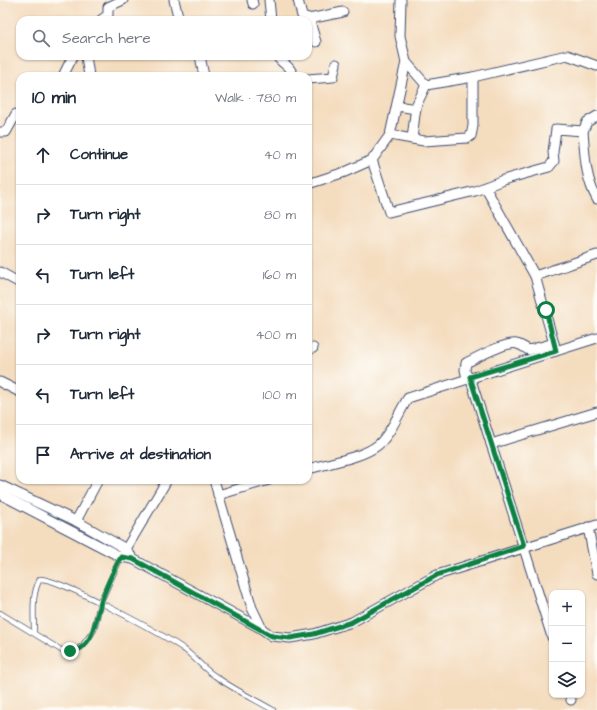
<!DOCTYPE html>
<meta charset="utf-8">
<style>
:root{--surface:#fff;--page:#f2f2f3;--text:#1f2937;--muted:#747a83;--line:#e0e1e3}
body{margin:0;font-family:"Architects Daughter",sans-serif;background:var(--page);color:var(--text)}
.controls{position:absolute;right:12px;bottom:12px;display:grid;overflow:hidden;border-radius:8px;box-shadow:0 1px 3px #0004}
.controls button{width:36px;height:36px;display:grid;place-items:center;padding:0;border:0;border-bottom:1px solid var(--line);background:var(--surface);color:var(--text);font:20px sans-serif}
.stop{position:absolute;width:12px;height:12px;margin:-9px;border:3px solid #0b8043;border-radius:50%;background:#fff}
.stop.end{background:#0b8043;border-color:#fff;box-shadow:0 1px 4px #0008}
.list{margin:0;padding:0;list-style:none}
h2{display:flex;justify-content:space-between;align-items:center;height:52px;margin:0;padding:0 16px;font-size:17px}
h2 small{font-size:13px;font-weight:400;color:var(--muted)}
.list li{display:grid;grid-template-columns:26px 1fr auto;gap:12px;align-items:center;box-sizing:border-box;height:60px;padding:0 16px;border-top:1px solid var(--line)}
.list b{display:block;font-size:15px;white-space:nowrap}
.list em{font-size:13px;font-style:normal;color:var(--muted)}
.icon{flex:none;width:22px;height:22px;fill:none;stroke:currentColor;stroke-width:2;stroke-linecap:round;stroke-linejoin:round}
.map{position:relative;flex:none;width:597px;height:710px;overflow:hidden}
.search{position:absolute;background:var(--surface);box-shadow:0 1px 3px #0004;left:16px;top:16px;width:296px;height:44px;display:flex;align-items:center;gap:10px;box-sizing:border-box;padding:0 14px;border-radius:12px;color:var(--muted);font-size:15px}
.panel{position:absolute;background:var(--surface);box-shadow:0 1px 3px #0004;left:16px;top:72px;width:296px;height:412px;border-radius:12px}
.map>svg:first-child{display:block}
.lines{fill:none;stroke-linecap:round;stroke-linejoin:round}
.service-casing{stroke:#3c496c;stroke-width:6}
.minor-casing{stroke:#3c496c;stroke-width:11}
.service{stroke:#fff;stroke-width:4.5}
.minor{stroke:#fff;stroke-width:9}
.route{stroke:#0b8043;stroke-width:5}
</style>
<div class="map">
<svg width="597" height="710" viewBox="0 0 597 710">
<rect width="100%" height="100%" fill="#fdfcf7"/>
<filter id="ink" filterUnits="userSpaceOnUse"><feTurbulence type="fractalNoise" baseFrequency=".025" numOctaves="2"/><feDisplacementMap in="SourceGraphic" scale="8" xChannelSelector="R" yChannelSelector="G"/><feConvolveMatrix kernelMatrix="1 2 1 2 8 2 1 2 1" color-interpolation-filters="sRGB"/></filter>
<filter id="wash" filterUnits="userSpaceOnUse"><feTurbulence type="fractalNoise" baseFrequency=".012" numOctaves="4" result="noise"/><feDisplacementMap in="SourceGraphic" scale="16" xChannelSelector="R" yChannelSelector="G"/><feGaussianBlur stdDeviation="0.9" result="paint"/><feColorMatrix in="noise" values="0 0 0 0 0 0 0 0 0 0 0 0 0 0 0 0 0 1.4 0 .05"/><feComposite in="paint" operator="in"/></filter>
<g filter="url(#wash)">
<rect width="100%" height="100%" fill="#f4dcbe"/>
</g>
<g filter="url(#ink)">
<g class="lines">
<defs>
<g id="service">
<polyline points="0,613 61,650 75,651 82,646 94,630 100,603 121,557"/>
<path d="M34,633C34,615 31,595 40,579C59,578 166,636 185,650C195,658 204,669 215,676C233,689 254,699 273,710"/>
</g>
<g id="minor">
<polyline points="174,0 179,20"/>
<polyline points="252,0 253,4"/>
<polyline points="269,0 271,20"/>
<polyline points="298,0 302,16 309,18 316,42"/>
<polyline points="401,0 400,36 406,62 426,85 473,77 567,55 597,66"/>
<polyline points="309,19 343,12"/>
<polyline points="101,20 108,15 108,7 123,0"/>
<polyline points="86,56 89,76"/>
<polyline points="200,56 204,76"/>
<path d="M277,56C281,64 291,65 293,76"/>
<polyline points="63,76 73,56"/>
<polyline points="308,79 333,77 336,64"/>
<polyline points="397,106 416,109"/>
<path d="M583,131C585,155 585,178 597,199"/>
<polyline points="0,132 6,132 16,114 20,113"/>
<polyline points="390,135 424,141 467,138 471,136 473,126 473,77"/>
<polyline points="412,139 416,106 426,85"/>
<polyline points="372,160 389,212 475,191 503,180 549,167 554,161 553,152 556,129 583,131 587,122 597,116"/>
<polyline points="308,184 345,172 372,160 390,135 406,62"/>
<polyline points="485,187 535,276 556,351"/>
<polyline points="0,272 20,283"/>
<polyline points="535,276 597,255"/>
<polyline points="308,350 313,348"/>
<polyline points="470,377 552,637"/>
<path d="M467,378L465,370L466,363C476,358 507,341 517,344C521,345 525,348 529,350L554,343"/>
<polyline points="0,382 20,392"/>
<polyline points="491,444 597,412"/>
<path d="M308,469C328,463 362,458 378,445C391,434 399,412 408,398L597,338"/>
<polyline points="214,480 252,608 262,629 272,636 290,638 314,634 352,622 437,575 597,525"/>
<polyline points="0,485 76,521 126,549 133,559"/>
<polyline points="0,494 121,557 133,559 262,629"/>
<polyline points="218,495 269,480"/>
<polyline points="76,521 98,480"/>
<polyline points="588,527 597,574"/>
<polyline points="123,554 167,480"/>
<polyline points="570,695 571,700"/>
</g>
</defs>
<use href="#service" class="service-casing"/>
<use href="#minor" class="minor-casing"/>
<use href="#service" class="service"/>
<use href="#minor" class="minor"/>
</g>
</g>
<g class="lines" filter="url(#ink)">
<path class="route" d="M70,651C94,650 95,619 101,602C106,587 113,572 121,557L133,559L272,636L290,638L314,634L352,622L437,575L524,546L470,377L556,351L546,310"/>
</g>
</svg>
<div class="controls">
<button>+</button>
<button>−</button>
<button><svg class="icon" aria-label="layers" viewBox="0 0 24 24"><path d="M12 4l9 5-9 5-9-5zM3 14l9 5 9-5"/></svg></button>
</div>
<div class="stop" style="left:546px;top:310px"></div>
<div class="stop end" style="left:70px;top:651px"></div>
<div class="search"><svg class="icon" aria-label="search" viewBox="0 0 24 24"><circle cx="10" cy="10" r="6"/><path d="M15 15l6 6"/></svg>Search here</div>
<section class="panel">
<h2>10 min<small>Walk · 780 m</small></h2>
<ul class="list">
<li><svg class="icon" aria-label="ahead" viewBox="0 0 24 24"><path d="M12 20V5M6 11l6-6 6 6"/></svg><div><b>Continue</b></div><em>40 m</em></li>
<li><svg class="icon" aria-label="right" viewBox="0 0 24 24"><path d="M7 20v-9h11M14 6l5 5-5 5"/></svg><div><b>Turn right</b></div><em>80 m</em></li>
<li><svg class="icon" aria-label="left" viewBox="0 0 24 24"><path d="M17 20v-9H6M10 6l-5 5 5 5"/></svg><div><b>Turn left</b></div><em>160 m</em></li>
<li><svg class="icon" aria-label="right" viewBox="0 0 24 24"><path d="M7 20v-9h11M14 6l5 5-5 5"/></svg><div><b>Turn right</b></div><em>400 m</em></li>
<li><svg class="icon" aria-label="left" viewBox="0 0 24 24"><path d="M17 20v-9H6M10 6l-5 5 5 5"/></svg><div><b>Turn left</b></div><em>100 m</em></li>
<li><svg class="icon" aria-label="arrive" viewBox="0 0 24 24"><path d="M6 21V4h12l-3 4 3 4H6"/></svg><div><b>Arrive at destination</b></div></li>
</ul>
</section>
</div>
